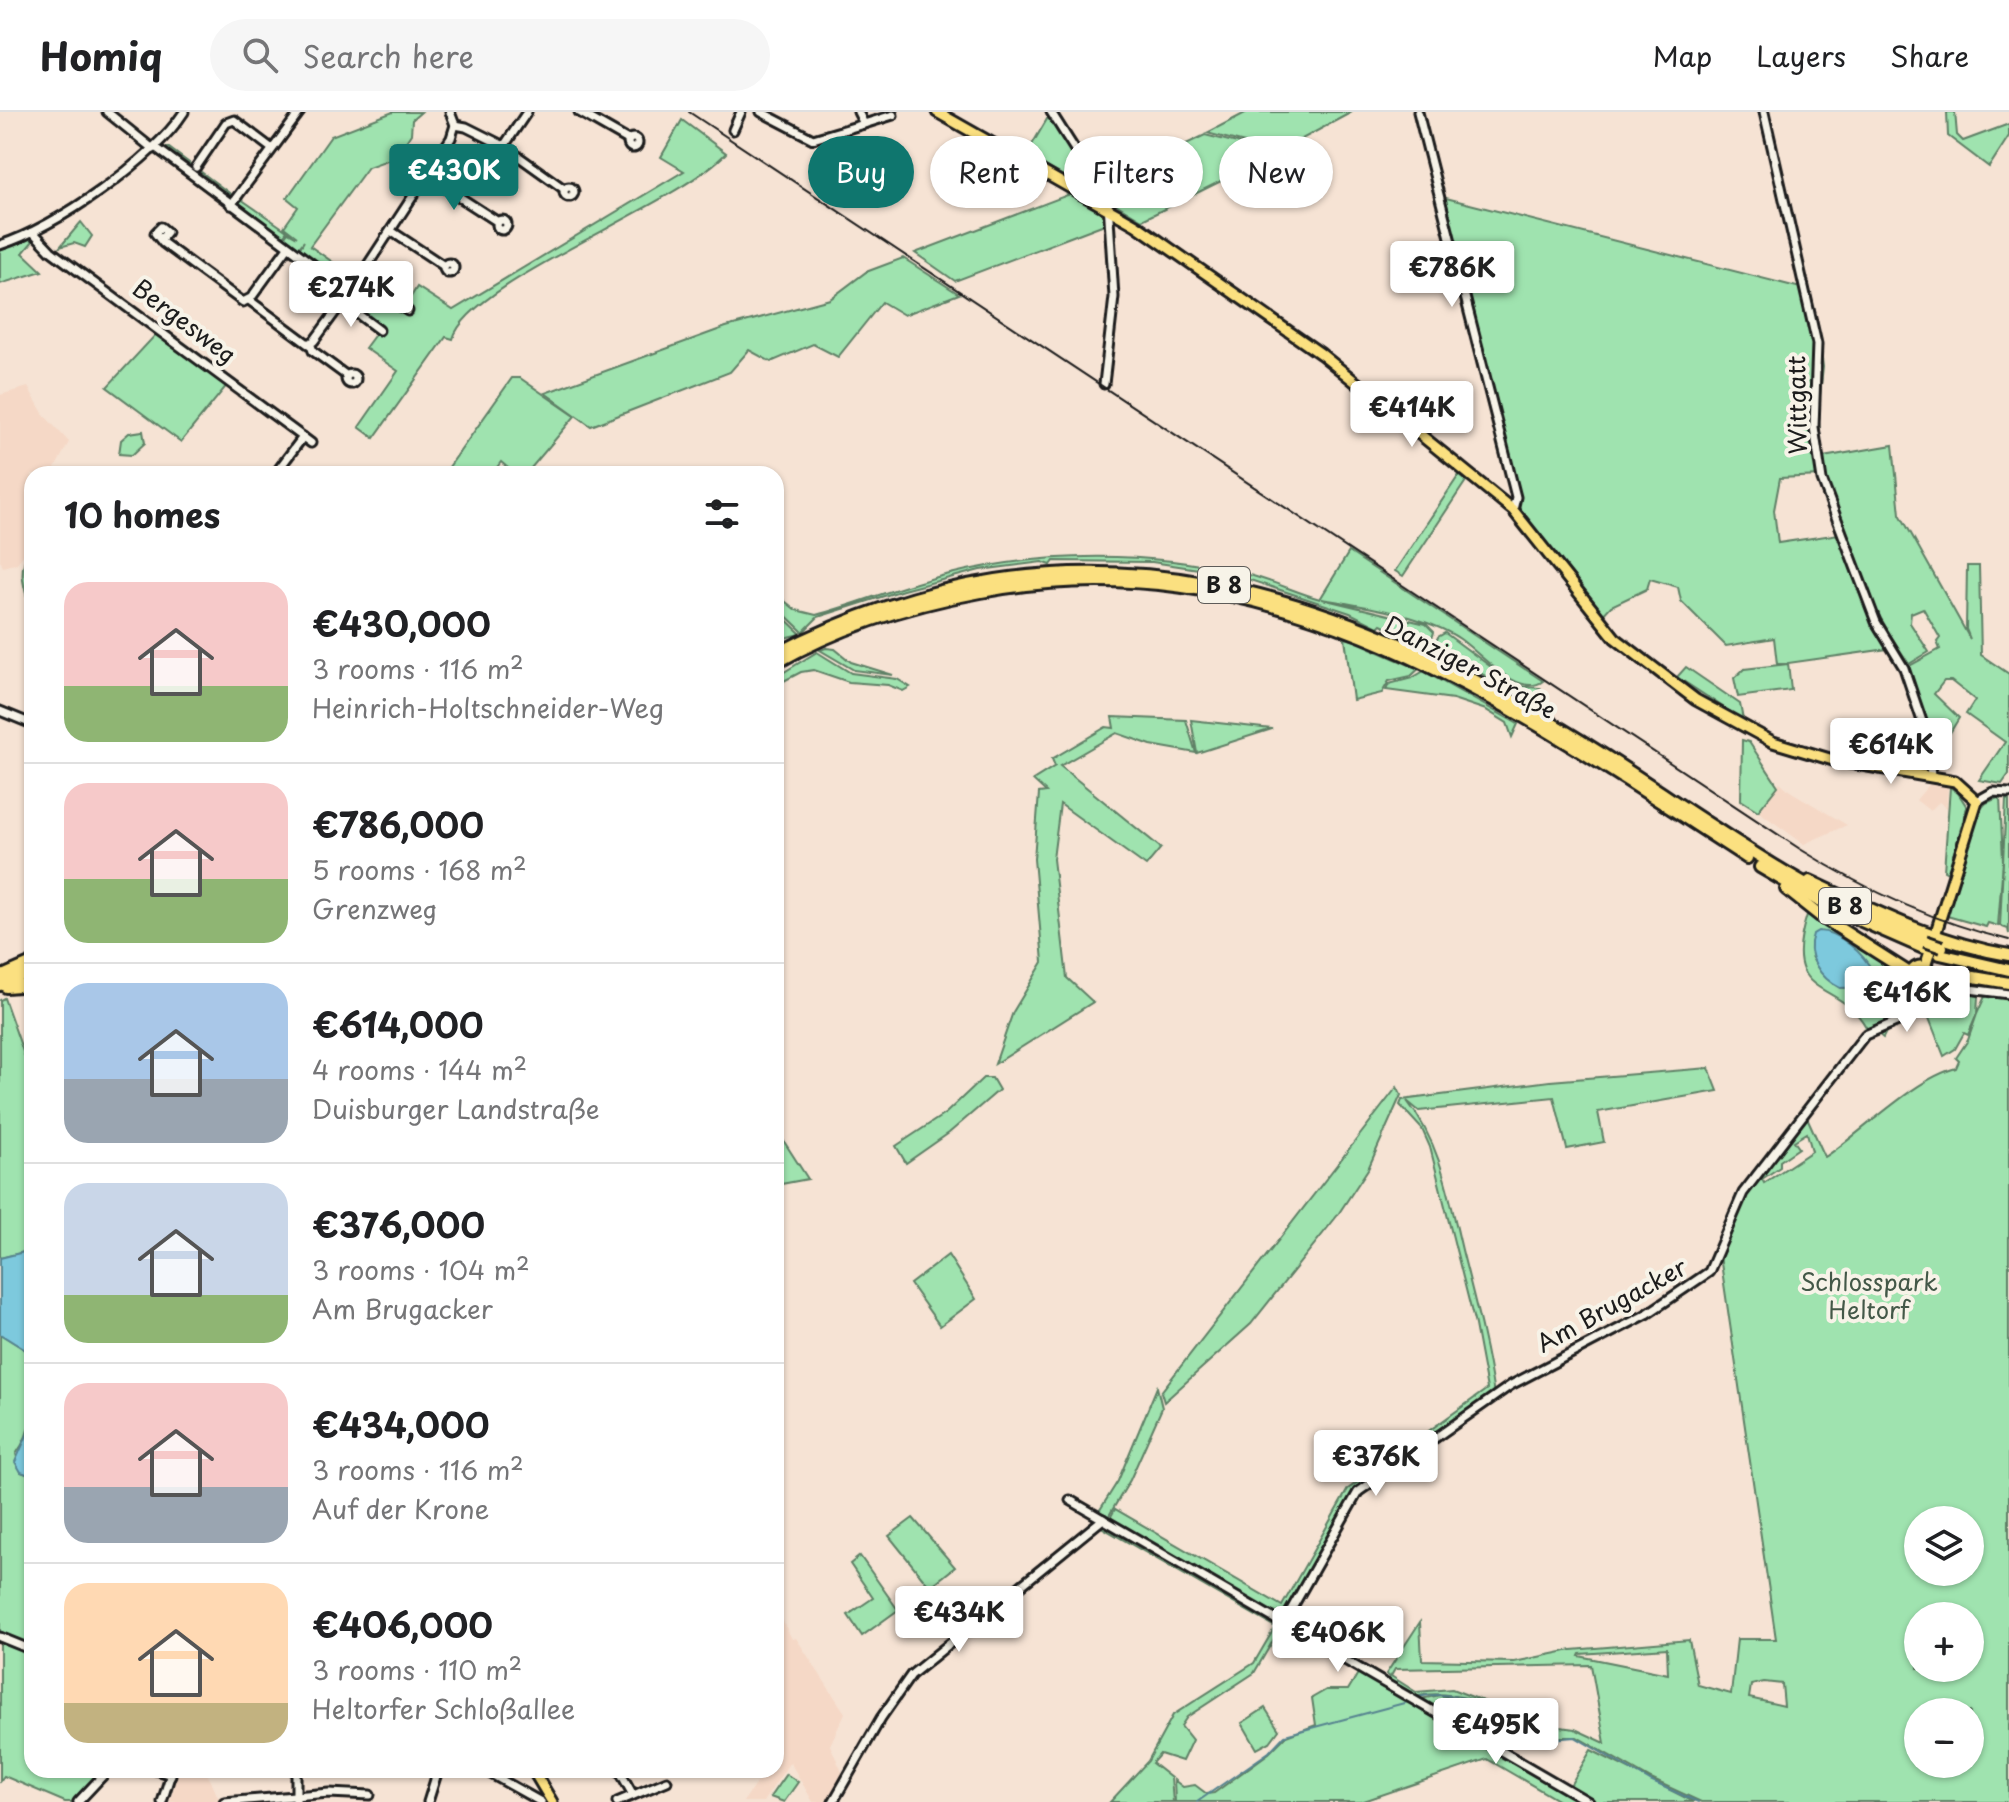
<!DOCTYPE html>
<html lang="en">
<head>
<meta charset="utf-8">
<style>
	:root { --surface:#fff; --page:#f6f6f6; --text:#202124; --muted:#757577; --line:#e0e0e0; --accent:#0f766e }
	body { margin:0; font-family:"Playpen Sans",sans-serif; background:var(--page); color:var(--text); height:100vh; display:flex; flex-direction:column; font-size:30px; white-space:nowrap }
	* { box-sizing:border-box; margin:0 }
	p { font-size:26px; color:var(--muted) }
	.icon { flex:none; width:44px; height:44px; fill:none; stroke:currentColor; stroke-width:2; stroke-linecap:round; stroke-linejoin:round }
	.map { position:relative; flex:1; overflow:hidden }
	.details { position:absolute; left:24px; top:354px; width:760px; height:1312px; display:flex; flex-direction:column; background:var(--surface); border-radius:24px; box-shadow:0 2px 6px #0004 }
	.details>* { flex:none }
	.guide { position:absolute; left:808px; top:24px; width:760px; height:72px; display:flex; gap:16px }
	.controls { position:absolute; left:1904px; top:1394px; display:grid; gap:16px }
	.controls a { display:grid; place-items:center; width:80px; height:80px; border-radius:50%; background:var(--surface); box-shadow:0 2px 6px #0004; font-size:40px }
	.price { position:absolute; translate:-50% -68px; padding:0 18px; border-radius:8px; background:#fff; color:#222; font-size:26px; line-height:52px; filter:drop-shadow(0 2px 4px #0008) }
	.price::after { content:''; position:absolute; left:50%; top:48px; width:24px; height:18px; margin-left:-12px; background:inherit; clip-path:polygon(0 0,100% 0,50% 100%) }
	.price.on { background:var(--accent); color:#fff }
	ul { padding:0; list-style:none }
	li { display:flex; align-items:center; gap:24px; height:200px; padding:0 40px }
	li+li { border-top:2px solid var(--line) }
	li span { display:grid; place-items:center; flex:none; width:224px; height:160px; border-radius:24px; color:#555 }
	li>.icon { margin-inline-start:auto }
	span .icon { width:96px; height:96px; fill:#fffc; stroke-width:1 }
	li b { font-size:34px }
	h2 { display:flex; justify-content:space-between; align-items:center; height:96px; padding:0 40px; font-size:34px }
	.pill { padding:0 28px; border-radius:36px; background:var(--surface); box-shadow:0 2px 6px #0004; font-size:28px; line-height:72px }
	.pill.on { background:var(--accent); color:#fff }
	header { display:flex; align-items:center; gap:48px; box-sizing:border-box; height:112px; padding:0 40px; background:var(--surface); border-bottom:2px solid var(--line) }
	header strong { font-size:38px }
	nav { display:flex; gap:44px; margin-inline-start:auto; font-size:28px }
	.search { width:560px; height:72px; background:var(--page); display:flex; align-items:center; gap:20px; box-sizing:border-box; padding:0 28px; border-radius:44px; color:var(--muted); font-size:30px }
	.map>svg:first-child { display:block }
	.built { fill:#f5d8c6 }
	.green { fill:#9fe3af; stroke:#5e8066; stroke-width:2; fill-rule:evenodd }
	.water { fill:#7dc9dd; stroke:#568490; stroke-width:2 }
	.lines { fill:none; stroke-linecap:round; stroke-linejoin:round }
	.stream { stroke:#568490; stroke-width:2 }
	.minor-casing { stroke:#1c1c1c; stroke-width:13 }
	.major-casing { stroke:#1c1c1c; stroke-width:15 }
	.highway-casing { stroke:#1c1c1c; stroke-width:16 }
	.minor { stroke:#f7f3e8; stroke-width:7 }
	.major { stroke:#fbe080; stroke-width:9 }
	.highway { stroke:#fbe080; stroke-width:10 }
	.tram { stroke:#1c1c1c; stroke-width:2 }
	.highway-bridge-casing { stroke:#1c1c1c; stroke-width:16; stroke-linecap:butt }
	.highway-bridge { stroke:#fbe080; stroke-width:10 }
	.labels { text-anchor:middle; stroke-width:8; stroke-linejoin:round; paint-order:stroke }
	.shield { fill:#f7f3e8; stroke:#5e5c59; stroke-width:2 }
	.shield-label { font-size:22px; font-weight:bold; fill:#1c1c1c }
	.street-label { font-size:24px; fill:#1c1c1c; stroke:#f7f3e8 }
	.park-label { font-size:24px; fill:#435848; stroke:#f7f3e8 }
</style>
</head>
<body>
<header>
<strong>Homiq</strong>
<div class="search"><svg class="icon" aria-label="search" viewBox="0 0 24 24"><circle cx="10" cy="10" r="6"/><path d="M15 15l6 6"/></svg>Search here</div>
<nav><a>Map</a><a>Layers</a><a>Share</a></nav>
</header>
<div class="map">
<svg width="2009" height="1690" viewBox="0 0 2009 1690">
	<rect width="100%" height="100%" fill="#f6e3d4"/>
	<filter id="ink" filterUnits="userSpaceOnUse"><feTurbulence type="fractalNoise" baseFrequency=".0125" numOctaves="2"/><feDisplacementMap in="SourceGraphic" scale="16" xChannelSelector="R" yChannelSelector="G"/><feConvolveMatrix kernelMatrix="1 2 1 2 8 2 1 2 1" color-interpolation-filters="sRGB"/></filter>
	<g filter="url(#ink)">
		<g class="built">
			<polygon points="28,275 44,303 69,330 52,362 32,362 32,432 17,451 3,455 0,448 0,283"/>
			<polygon points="1932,669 1948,671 1947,696 1939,690 1930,699 1916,688"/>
			<polygon points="1780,670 1790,679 1847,713 1804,732 1758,699"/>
			<polygon points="777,1498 792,1527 796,1526 845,1601 830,1633 846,1669 831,1690 813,1690 790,1650 763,1690 743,1690 759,1667 755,1658 776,1658"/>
			<polygon points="178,1658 208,1663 219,1687 217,1690 170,1690"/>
		</g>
		<g class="green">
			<polygon points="393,0 421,0 412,8 411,22 396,45 368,55 310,134 355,166 348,173 298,139 304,129 296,139 282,128 288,120 297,125 284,115 298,95 287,86 331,24"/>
			<polygon points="1054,0 1104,71 1205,23 1278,41 1142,108 1114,91"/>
			<polygon points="1247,0 1352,0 1278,40 1207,21"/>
			<polygon points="1947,0 1955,0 1957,23 1963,29 2009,12 2009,24 1989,55 1948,24"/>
			<polygon points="1050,2 1101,84 1100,85 1026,43"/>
			<path d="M682 8 726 41C678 94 468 170 453 227L446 225 374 326 359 315 398 259 365 236 379 217 353 198 356 194 350 189 362 173 404 196 417 175 453 198 684 59 661 45Z"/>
			<polygon points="162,35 169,36 232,83 223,84 212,76 214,72 198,60 195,62 197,59 177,44 174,48"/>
			<polygon points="1070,82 1106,102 1107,111 955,169 915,141"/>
			<polygon points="238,85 287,119 281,127 236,92"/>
			<polygon points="1442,85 1801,176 1815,232 1813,303 1820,364 1780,366 1774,398 1778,431 1839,422 1888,532 1887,537 1788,551 1791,578 1738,585 1734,566 1744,557 1788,552 1777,552 1774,526 1726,534 1681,489 1678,475 1650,467 1647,477 1611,494 1602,504 1518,396"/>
			<polygon points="81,110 92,124 85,135 74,131 60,135"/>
			<polygon points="30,126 33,129 23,141 42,159 0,172 0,136"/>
			<polygon points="903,146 959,182 904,203 882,190 838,245 813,232 771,250 749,238 730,260 591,314 545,281 726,215 830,187 866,160"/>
			<polygon points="159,219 228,272 181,330 107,275"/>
			<path d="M1820 231 1823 255 1818 302 1823 345 1893 333 1900 402 1970 527 1966 517 1967 454H1979L1981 543 2009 562V662L2002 672 1979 668 2005 630 1966 602 1975 588 1951 569H1944L1934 582 1959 606 1936 644 1906 556 1940 537 1937 530 1940 526 1923 496 1911 501 1910 511 1929 540 1909 552C1863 485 1825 399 1815 318 1812 290 1818 259 1820 231Z"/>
			<polygon points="512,266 520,266 575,304 526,362 515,362 501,350 492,362 444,362"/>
			<polygon points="143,319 145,331 132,343 119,342 121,328 129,321"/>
			<polygon points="1459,363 1466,369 1403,464 1395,459"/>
			<path d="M32 438V502C26 480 14 456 32 438Z"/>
			<path d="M1349 440 1543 569C1519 587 1480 541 1460 527 1425 503 1363 494 1322 487L1426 512 1434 520 1428 539 1423 532 1381 512 1378 515 1350 501 1232 462 1152 450 1054 449 1051 453 1042 450 980 458 903 478 818 505 803 520 776 494V482L796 498 816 503C861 491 904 472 950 462 1046 439 1149 439 1245 462 1271 468 1295 480 1320 487Z"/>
			<polygon points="776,498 801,522 776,528"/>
			<polygon points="1445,521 1517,574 1540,576 1530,589 1441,539 1431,541 1438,525"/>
			<polygon points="1345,526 1369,532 1370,536 1414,555 1418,551 1423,553 1411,564 1389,569 1382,581 1353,588"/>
			<polygon points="826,536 835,537 851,550 893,563 854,558 820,538"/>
			<polygon points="817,540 851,561 897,567 910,575 903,579 888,573 849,570 814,558 801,560 776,573 776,565"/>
			<polygon points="1686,555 1740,592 1743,608 1677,565"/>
			<polygon points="1429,556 1427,561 1518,612 1512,625 1507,611 1486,598 1453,587 1386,578 1389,572 1412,566"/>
			<polygon points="1112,605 1186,608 1196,641 1151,633 1117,621 1060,654 1161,736 1146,754 1060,692 1053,747 1067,866 1093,890 995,952 1013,900 1043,850 1034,747 1039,681 1046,680 1033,668 1055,654 1052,647 1106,615 1114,616"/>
			<polygon points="1191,608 1272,617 1197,641"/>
			<polygon points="1742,628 1749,630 1778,674 1758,699 1741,688"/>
			<polygon points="1950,675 1958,681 1967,695 1948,761 1944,759"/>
			<polygon points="2000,685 2003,749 1998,814 1988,811 1986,815 1947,804 1978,700 1986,691"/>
			<polygon points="2006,687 2009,688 2009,822 2008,817 2000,814"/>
			<path d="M1807 803 1908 861C1909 867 1912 873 1914 879 1918 906 1872 915 1855 930L1866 915C1839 866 1779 890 1807 803ZM1812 846 1870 868 1864 875C1840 882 1823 867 1812 846Z"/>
			<path d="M1958 878 1978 884 1977 902 1986 882H2009V1690H1701L1651 1667 1577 1625H1537C1533 1621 1529 1614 1525 1610 1502 1592 1440 1575 1413 1586L1386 1571 1390 1565 1386 1562 1420 1510 1422 1548 1514 1550 1572 1538 1689 1528 1698 1573 1731 1582 1737 1527H1776L1720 1144 1741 1087 1806 1003 1825 1045C1863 1020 1914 967 1956 956L1959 949 1956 946 1968 928 1977 902 1968 923 1964 921 1955 937 1944 944 1927 901C1911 902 1903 915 1887 918L1883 926 1877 921C1903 901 1930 893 1958 878ZM1807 1021 1812 1039 1764 1071 1762 1067 1780 1055V1049L1799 1036 1794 1029ZM1918 1408H1970V1460H1918ZM1918 1504H1970V1556H1918ZM1667 1536 1668 1562 1579 1544 1580 1542ZM1591 1553 1605 1631 1575 1617 1545 1613 1452 1577 1416 1580 1391 1564 1395 1557ZM1764 1570 1782 1572 1784 1594 1749 1586 1751 1573ZM1918 1600H1970V1652H1918Z"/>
			<polygon points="4,886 32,965 32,1138 0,1146 0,888"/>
			<path d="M1709 956 1718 979 1598 1000 1604 1030 1567 1037 1554 985 1419 999 1407 989C1441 1032 1449 1084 1462 1138 1474 1186 1487 1234 1494 1283L1364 1374 1285 1505 1280 1508 1109 1408 1115 1397 1282 1494 1348 1377 1487 1277 1475 1213 1430 1035 1422 1017 1400 993 1402 988 1550 969Z"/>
			<polygon points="983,966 992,966 999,978 949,1021 906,1051 896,1034 946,1001"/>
			<polygon points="1397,975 1401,983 1368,1057 1337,1104 1251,1212 1164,1290 1161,1280"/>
			<polygon points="776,1017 808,1067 776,1073"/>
			<polygon points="948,1143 976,1187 940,1214 910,1172"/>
			<path d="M0 1222 32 1242C32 1278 38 1313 16 1342L21 1360 32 1364V1536L0 1524Z"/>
			<polygon points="1157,1275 1162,1296 1130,1368 1107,1407 1098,1401 1118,1369"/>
			<polygon points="913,1406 955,1455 930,1475 889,1424"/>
			<polygon points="1106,1412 1281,1515 1254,1561 1187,1605 1181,1614 1192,1628 1182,1649 1160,1642 1152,1651 1171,1666 1173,1690 1110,1690 1148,1649 1173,1603 1254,1551 1275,1515 1098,1413"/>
			<polygon points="860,1444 898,1498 862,1524 848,1503 873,1486 850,1452"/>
			<polygon points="1290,1500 1327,1516 1319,1532 1287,1513"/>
			<polygon points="0,1526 32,1539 32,1658 106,1658 76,1690 65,1690 4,1664 0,1669"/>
			<polygon points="1360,1558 1587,1690 1561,1690 1487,1647 1361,1690 1175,1690 1174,1668 1183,1675 1195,1673 1207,1682 1214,1681 1269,1641 1286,1624 1316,1613 1312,1586 1326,1578 1348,1578"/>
			<polygon points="1440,1583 1493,1600 1480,1625 1416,1588"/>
			<polygon points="1265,1596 1279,1618 1270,1630 1257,1637 1242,1611"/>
			<polygon points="1591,1638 1694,1690 1590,1690 1568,1677"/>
			<polygon points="786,1662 798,1670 784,1690 770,1685"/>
		</g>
		<g class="water">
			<path d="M1818 819C1839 819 1865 843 1872 859L1864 875 1840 876C1820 866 1805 844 1813 822Z"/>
			<polygon points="32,1138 32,1242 0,1222 0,1146"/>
			<polygon points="32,1312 32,1364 21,1360 15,1350"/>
		</g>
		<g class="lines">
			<g class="stream">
				<path d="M1417 1585C1450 1578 1493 1591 1522 1610 1529 1615 1532 1623 1540 1628L1575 1625 1650 1669 1698 1690"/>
				<polyline points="1197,1690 1269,1640 1285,1623 1408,1590"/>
			</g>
			<g class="minor-casing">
				<g id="minor">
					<polyline points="107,0 153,37"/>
					<polyline points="579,0 628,28"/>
					<polyline points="761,0 813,27 864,12 858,0"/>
					<polyline points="1051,0 1108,90 1114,185 1104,272"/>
					<polyline points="1418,0 1516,385 1513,398"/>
					<polyline points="1764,0 1817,232 1814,315 1822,368 1876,510 1904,556 1928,627 1931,664"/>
					<polyline points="864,12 893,3"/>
					<polyline points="455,13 466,15 504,34 527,0"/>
					<polyline points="733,18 741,0"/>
					<circle cx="633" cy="31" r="5"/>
					<polyline points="504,34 564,77"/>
					<polyline points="155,35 350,180 314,229 308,232 249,188"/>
					<polyline points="196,55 226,11 234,8 271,36"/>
					<polyline points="427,64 498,110"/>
					<circle cx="569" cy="80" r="5"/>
					<polyline points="231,93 300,0"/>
					<circle cx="502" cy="113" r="5"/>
					<polyline points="391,119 444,154"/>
					<polyline points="34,121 51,139 311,331"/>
					<polyline points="162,126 167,120 161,115 155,121 163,131 243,190 251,186 288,135"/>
					<path d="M0 133C55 116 153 48 184 0"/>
					<circle cx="449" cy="156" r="5"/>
					<polyline points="360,168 408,199"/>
					<polyline points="350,180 451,26 455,13 450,0"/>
					<polyline points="343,191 379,218"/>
					<polyline points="310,231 313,239 347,264"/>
					<circle cx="351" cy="267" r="5"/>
					<polyline points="275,362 303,325"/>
					<polyline points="0,599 32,612"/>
					<polyline points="1977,689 1993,680 2009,681"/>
					<polyline points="1914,892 1930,892 1961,876 2009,882"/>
					<polyline points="1070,1388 1589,1690"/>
					<polyline points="1283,1512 1358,1380 1511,1273 1647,1202 1709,1160 1743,1081 1865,923 1903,907 1914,892 1918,875"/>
					<polyline points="0,1525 32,1538"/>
					<polyline points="156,1658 171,1663"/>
					<polyline points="484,1658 541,1690"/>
					<polyline points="619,1658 633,1683"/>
					<polyline points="78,1690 108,1658"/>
					<polyline points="162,1690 172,1658"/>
					<polyline points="224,1690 329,1681 370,1683"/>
					<polyline points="296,1690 296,1658"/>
					<polyline points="428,1690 438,1658"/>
					<polyline points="617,1690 667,1669"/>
					<polyline points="833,1690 881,1606 911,1563 1103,1407"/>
				</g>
			</g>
			<g class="major-casing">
				<g id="major">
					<polyline points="937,0 1136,113 1321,242 1513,398 1615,526 1696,588 1773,630 1833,648 1955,669 1977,689 1925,855"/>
					<circle cx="1921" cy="865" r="11"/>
					<polyline points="533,1658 552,1690"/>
				</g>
			</g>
			<g class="highway-casing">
				<g id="highway">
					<path d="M776 542C1079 385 1340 475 1610 647 1713 713 1809 785 1925 829"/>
					<path d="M776 551C839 515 910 493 981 480 1278 424 1512 594 1747 746"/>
					<polyline points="1760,755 1827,794 1923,836"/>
					<path d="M1810 769C1875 799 1937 831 2009 843"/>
					<polyline points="1786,777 1820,804 1911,862"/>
					<polyline points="1940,842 2009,858"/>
					<polyline points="0,865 32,851"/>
					<polyline points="1932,866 1962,863 2009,871"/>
					<polyline points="0,873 32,859"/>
					<polyline points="6,875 32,873"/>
				</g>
			</g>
			<use href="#minor" class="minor"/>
			<use href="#major" class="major"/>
			<use href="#highway" class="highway"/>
			<path class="tram" d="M689 0 1800 737C1866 778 1933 810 2009 828"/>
			<g class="highway-bridge-casing">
				<polyline id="highway-bridge" points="1925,829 1942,835"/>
			</g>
			<use href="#highway-bridge" class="highway-bridge"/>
		</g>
	</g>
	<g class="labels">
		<g class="shield">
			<rect x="1198" y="455" width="52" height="36" rx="6"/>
			<rect x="1819" y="776" width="52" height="36" rx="6"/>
		</g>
		<g class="shield-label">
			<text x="1224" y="481">B 8</text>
			<text x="1845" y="802">B 8</text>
		</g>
		<g class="street-label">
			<text transform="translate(184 210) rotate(37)" y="8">Bergesweg</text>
			<text transform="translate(1798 293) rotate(-91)" y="8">Wittgatt</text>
			<text transform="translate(1470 556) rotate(28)" y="8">Danziger Straße</text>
			<text transform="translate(1612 1194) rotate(-29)" y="8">Am Brugacker</text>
		</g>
		<g class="park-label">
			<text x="1869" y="1179">Schlosspark<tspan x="1869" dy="28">Heltorf</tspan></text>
		</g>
	</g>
</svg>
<div class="controls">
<a><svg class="icon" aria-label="layers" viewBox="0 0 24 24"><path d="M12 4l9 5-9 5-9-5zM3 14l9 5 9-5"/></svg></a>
<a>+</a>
<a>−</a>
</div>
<b class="price on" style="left:454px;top:100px">€430K</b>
<b class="price" style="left:1452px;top:197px">€786K</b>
<b class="price" style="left:351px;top:217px">€274K</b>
<b class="price" style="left:1412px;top:337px">€414K</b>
<b class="price" style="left:1891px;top:674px">€614K</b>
<b class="price" style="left:1907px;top:922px">€416K</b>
<b class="price" style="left:1376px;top:1386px">€376K</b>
<b class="price" style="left:959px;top:1542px">€434K</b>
<b class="price" style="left:1338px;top:1562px">€406K</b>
<b class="price" style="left:1496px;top:1654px">€495K</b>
<div class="guide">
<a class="pill on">Buy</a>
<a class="pill">Rent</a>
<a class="pill">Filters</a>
<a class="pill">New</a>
</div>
<section class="details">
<h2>10 homes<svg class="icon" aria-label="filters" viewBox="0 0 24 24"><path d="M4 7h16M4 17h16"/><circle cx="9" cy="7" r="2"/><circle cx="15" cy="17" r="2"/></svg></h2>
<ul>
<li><span style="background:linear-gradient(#f6c9c9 65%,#8fb573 0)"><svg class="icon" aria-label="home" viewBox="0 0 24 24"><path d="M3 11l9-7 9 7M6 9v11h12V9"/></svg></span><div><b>€430,000</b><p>3 rooms · 116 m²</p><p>Heinrich-Holtschneider-Weg</p></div></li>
<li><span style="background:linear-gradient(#f6c9c9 60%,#8fb573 0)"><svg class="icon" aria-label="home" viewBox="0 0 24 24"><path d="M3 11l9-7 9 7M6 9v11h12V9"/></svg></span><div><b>€786,000</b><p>5 rooms · 168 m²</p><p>Grenzweg</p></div></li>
<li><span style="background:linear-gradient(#a9c7e8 60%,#9aa5b1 0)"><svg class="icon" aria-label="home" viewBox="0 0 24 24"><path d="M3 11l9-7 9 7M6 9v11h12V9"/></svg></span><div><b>€614,000</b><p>4 rooms · 144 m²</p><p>Duisburger Landstraße</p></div></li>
<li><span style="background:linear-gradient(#c9d6e8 70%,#8fb573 0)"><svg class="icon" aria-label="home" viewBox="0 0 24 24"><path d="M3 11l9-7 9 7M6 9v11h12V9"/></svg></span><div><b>€376,000</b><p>3 rooms · 104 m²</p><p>Am Brugacker</p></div></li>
<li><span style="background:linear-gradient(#f6c9c9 65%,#9aa5b1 0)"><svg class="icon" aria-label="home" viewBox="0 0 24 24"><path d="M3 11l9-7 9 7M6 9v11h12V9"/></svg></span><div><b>€434,000</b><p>3 rooms · 116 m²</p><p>Auf der Krone</p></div></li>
<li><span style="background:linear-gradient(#ffd9b3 75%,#c2b280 0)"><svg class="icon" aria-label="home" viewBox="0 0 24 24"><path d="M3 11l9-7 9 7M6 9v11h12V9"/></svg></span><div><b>€406,000</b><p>3 rooms · 110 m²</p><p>Heltorfer Schloßallee</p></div></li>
</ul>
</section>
</div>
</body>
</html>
